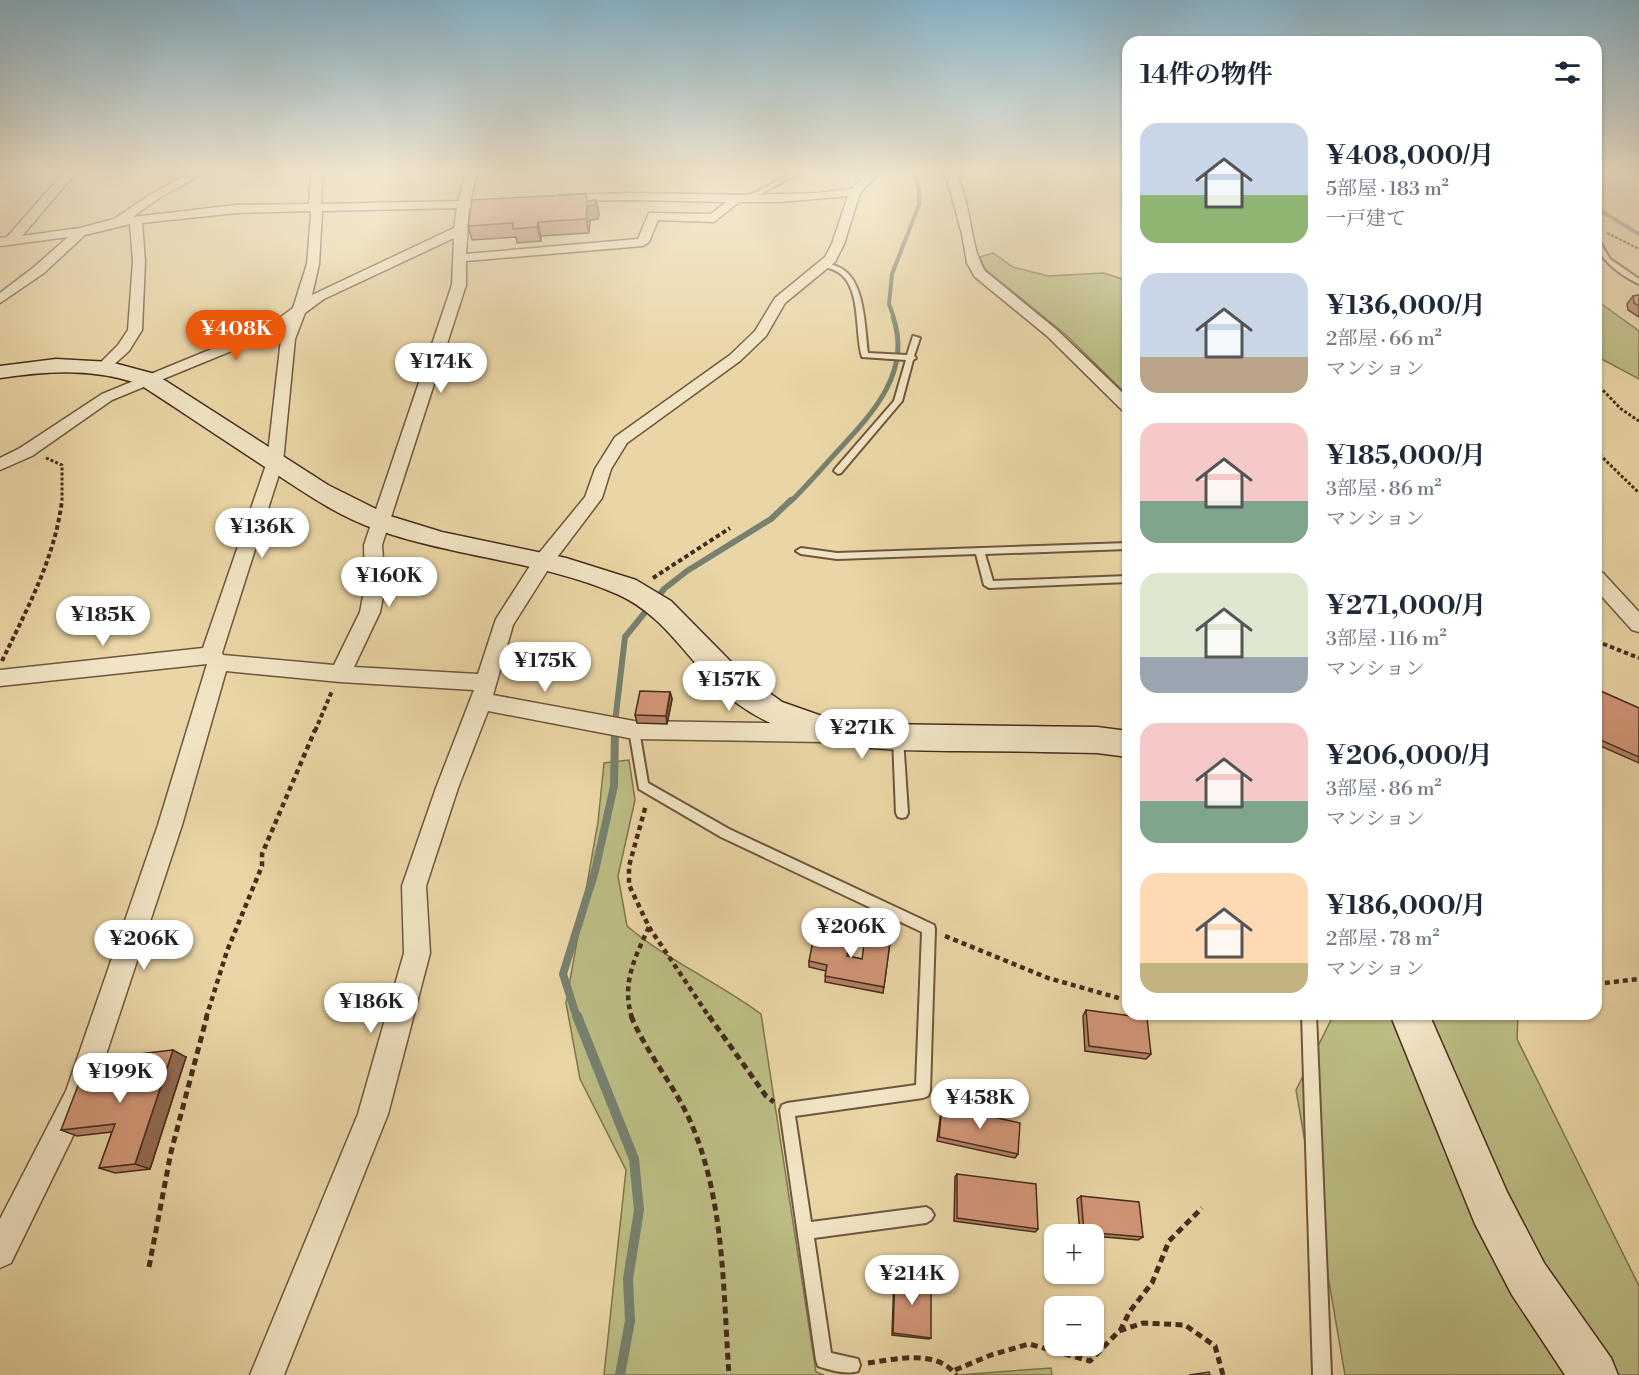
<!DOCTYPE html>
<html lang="ja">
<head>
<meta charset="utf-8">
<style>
	:root { --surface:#fff; --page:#f6f6f7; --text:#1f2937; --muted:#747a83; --accent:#ea580c }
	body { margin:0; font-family:"Libre Bodoni","Noto Serif JP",serif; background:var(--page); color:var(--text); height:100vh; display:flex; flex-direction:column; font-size:22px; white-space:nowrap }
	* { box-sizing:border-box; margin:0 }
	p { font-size:20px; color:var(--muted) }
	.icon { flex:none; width:33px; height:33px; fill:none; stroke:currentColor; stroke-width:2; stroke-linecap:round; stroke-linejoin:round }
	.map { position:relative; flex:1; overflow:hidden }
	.drawer { position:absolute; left:1122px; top:36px; width:480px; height:984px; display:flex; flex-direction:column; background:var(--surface); border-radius:18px; box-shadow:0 2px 4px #0004 }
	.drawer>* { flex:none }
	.fabs { position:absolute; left:1044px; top:1224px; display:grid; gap:12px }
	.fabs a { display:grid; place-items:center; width:60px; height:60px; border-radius:12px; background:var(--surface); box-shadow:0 2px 4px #0004; font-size:30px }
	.price { position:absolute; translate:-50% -51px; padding:0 14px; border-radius:21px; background:#fff; color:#222; font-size:20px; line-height:39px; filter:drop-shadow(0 2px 3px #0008) }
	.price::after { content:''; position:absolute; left:50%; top:36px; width:18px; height:14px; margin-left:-9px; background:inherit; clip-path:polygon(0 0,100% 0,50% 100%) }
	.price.selected { background:var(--accent); color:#fff }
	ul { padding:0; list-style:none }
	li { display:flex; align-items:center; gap:18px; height:150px; padding:0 18px }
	li span { display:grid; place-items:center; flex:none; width:168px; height:120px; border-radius:18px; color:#555 }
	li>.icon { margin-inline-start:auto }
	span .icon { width:72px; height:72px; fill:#fffc; stroke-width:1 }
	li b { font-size:26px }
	h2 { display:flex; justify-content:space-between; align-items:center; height:72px; padding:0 18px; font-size:26px }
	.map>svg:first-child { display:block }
	.green { fill:#bbbc83; stroke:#80744f; stroke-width:1.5 }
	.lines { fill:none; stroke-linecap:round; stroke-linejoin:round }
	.stream-far4 { stroke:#77816f; stroke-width:4 }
	.stream-far3 { stroke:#77816f; stroke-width:5 }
	.stream-far2 { stroke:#77816f; stroke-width:6 }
	.stream-far1 { stroke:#77816f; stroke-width:8 }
	.stream { stroke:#77816f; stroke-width:10 }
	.lane-casing { stroke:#6f563e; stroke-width:4 }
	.street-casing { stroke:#6f563e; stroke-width:3 }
	.secondary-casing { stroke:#462c1b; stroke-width:3 }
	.path-far4 { stroke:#462c1b; stroke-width:2; stroke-dasharray:3 1.5; stroke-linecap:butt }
	.path-far3 { stroke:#462c1b; stroke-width:3; stroke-dasharray:3 2; stroke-linecap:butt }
	.path-far2 { stroke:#462c1b; stroke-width:4; stroke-dasharray:4.5 3; stroke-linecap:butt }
	.path-far1 { stroke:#462c1b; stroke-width:4.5; stroke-dasharray:5 4; stroke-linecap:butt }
	.path { stroke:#462c1b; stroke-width:5; stroke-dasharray:7 4.5; stroke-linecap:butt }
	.lane { fill:#f1e4c4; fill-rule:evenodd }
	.street { fill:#f1e4c4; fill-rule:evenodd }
	.secondary { fill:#f1e4c4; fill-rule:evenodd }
	.wall { fill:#b58166; stroke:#462c1b; stroke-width:1.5 }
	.shaded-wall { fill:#936953; stroke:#462c1b; stroke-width:1.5 }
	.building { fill:#d29677; stroke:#462c1b; stroke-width:1.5 }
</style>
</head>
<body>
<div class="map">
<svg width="1639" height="1375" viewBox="0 0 1639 1375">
	<rect width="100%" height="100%" fill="#e9d5a5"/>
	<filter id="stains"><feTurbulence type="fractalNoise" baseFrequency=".00333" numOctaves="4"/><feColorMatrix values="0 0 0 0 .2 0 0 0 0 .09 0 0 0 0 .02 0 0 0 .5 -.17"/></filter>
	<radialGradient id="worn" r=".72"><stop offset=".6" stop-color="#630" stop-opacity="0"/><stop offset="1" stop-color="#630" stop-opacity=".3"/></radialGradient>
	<g class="green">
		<polygon points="993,253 1013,267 1048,276 1104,273 1128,281 1128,396 1066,335 985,269 980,257"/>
		<polygon points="1596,300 1639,331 1639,379 1596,356"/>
		<path d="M629 760 635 800 618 876 627 926C668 961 718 982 761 1014L816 1372 824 1375H604L626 1170 580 1079 566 1003 598 822 604 763Z"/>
		<polygon points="1334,1014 1518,1014 1517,1039 1639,1286 1639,1375 1345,1375 1296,1090"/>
		<polygon points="1051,1368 1052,1375 957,1375"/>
	</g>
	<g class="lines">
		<g class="stream-far4">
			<polyline points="0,178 5,170"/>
			<polyline points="1596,208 1639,234"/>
			<polyline points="894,318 889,304 892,274 919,205 919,189 913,170"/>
		</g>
		<path class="stream-far3" d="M790 502C806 487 820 470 835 454 870 416 913 373 893 317"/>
		<polyline class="stream-far2" points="614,731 625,637 664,589 687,571 771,519 791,500"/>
		<polyline class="stream-far1" points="577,1018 563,974 595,871 614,786 615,730"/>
		<polyline class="stream" points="577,1016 634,1159 639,1210 628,1279 630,1321 620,1375"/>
		<g class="lane-casing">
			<g id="lane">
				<polygon points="797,170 804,170 761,194 741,200 738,198 757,192"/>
				<path d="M1596 238 1598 239 1610 259 1639 279V284C1622 276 1596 259 1596 238Z"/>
				<path d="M823 262C830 264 839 266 845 271 865 286 865 331 868 353L907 355 913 336 920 338 914 356 916 358 913 360 902 401 841 473 838 474 834 471 835 469 894 401 906 360 862 357C855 334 861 292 842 275 837 270 828 268 821 265L820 264Z"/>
				<polygon points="1128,543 1128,549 985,554 993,581 1128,576 1128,582 989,588 984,585 976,554 837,559 801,554 796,551 801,548 837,553"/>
				<path d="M634 726 638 727 639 730 648 783 729 829 934 925 935 929 930 1091 928 1096 923 1098 795 1116 811 1222 926 1207 931 1210 934 1215 931 1220 926 1223 814 1238 831 1353 858 1359 860 1365 858 1371C847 1375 829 1370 818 1366L816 1360 780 1110 782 1105 787 1103 916 1085 922 932 721 837 639 789 629 730 630 727Z"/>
				<polygon points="898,734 902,735 903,738 908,813 906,817 902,818 898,817 896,813 893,738 894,735"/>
				<polygon points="1302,1014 1316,1014 1331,1375 1313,1375"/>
			</g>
		</g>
		<g class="street-casing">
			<g id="street">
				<path d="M66 170H78L22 236 80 228 114 219 151 194 195 170H210L159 198 133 217 236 205 309 204 311 170H323L321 204 458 201 467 170H478L470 201 499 200 505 204 499 208H469L466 254 638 239 649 213 711 214 726 202 634 200 556 201 554 199 560 195 634 193 744 195 818 193 851 189 870 170H882L860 193 844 244 835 262 785 303 766 336 740 361 627 443 611 469 602 498 549 568 513 625 493 695 634 721 822 724 830 727 833 733 830 739 822 742 634 739 488 711 458 788 426 886 430 953 388 1114 284 1375H250L358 1114 404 953 402 886 436 788 474 690 340 682 226 671 182 825 92 1097 11 1263 0 1268V1219L66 1091 158 825 207 664 0 686V670L203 648 267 462 281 339 286 325 246 345 112 400 32 456 0 470V458L20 448 102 394 236 339 281 317 293 308 307 264 311 215 310 211 236 213 142 223 145 261 142 330 129 351 109 369 104 370 97 366 118 345 128 330 133 261 130 224 85 235 44 273 0 303V293L34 267 68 237 0 246V238L7 237ZM848 196 832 244 825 257 775 298 755 331 730 355 615 437 595 469 585 497 535 558 496 619 478 674 354 667 380 612 385 586 382 545 466 285V261L643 246 649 242 658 220 714 222 739 202H781ZM457 208 454 228 312 295 319 264 322 211ZM454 238 452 285 364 545 365 586 360 612 334 665 223 655 222 653 283 462 295 339 305 313 324 299Z"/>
				<path d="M941 170H952C973 197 968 245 985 271L1057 330 1128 398V412L1122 410 1047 336 975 277 967 263 962 234 947 179Z"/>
				<polygon points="1596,571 1603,573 1639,612 1639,632 1632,630 1596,590"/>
			</g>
		</g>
		<g class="secondary-casing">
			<g id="secondary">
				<path d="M56 359 110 362 155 374 328 485 390 516 442 532 566 558 636 580 671 601 742 673 782 702 822 716 876 724 1097 727 1128 731V757L1097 753C1051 752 1005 751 958 751 882 750 803 751 738 704 693 672 670 617 617 594 541 561 453 557 375 529 338 516 305 493 273 472 228 443 184 413 139 384 93 368 48 371 0 378V366Z"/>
				<polygon points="1390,1014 1429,1014 1507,1192 1544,1263 1611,1358 1618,1375 1565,1375 1512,1295 1475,1224"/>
			</g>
		</g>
		<polyline class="path-far4" points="1607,233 1639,249"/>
		<g class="path-far3">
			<polyline points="1596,383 1621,409 1639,421"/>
			<polyline points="1596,451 1639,493"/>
			<polyline points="46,458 62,465 62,502"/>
		</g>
		<g class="path-far2">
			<polyline points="653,578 730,528"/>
			<polyline points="1596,641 1639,658"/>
			<path d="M2 661C27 609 55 558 62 500"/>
			<polyline points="315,731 332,691"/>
		</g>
		<g class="path-far1">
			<polyline points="649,927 710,1018"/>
			<polyline points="945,936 1048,978 1122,999"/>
			<polyline points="1596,984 1639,979"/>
			<polyline points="206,1018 227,951 262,866 262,854 315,730"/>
			<path d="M632 1018C621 984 635 957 649 927L629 885V866L646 805"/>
		</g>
		<g class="path">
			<path d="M631 1016C647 1054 675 1086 691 1123 725 1201 723 1292 729 1375"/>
			<polyline points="709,1016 766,1096 774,1102"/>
			<polyline points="149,1267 171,1152 207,1016"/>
			<polyline points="1120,1331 1130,1311 1152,1283 1169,1241 1202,1208"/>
			<path d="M868 1363C896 1359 937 1349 956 1375"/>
			<polyline points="955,1370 991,1355 1029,1344 1090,1361 1119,1331 1143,1323 1185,1325 1215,1346 1223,1375"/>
		</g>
		<use href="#lane" class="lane"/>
		<use href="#street" class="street"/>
		<use href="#secondary" class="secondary"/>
	</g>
	<g class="wall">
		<polygon points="596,200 599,214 598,219 590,220 589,233 541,236 541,241 517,243 516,237 472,240 468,226 587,201"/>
		<polygon points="1639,295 1639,317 1628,310 1627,304 1633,296"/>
		<polygon points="1596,689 1639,708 1639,763 1596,744"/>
		<polygon points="670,692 672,699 667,724 637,723 635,715"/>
		<polygon points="851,938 848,956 862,959 890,942 883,993 825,982 826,971 809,967 809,961"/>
		<polygon points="1086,1010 1151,1054 1146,1059 1085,1051 1083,1016"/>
		<polygon points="186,1057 150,1169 115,1173 99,1168 112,1132 77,1136 61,1130 134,1065"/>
		<polygon points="942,1106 1018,1154 1015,1158 937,1141 941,1111"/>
		<polygon points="957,1174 1038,1229 1035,1232 954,1221 955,1177"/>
		<polygon points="1081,1196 1143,1237 1138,1240 1094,1236 1094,1234 1080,1234 1077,1199"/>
		<polygon points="895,1273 931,1338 929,1339 892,1335 894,1276"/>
	</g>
	<g class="shaded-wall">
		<polygon points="596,200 599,214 598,219 590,220 589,233 586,219 587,206"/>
		<polygon points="538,222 541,236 541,241 537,227"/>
		<polygon points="670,692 672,699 667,724 666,716"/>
		<polygon points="173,1050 186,1057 150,1169 135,1164"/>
	</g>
	<g class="building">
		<polygon points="586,194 587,201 596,200 595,205 587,206 586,219 538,222 537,227 513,229 513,223 468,226 472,200"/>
		<polygon points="1639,295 1639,306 1634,303 1633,296"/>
		<polygon points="1596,689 1639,708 1639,757 1596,738"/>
		<polygon points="640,691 670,692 666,716 635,715"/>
		<polygon points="815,931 851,938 847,956 862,959 865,937 890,942 884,987 825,976 827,965 809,961"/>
		<polygon points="1086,1010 1147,1018 1151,1054 1089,1046"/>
		<polygon points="173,1050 135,1164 99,1168 115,1124 61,1130 84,1070 134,1065 139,1054"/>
		<polygon points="942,1106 1020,1123 1018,1154 939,1137"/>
		<polygon points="957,1174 1036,1184 1038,1229 957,1218"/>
		<polygon points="1081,1196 1139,1202 1143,1237 1084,1232"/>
		<polygon points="895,1273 931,1278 931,1338 893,1333"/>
		<polygon points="1209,1372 1210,1375 1189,1375"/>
	</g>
	<linearGradient id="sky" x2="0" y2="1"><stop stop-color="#87b6ce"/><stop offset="0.47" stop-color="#f5ecd6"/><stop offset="1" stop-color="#f5ecd6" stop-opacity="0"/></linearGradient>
	<rect width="1639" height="363" fill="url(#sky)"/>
	<rect width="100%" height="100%" filter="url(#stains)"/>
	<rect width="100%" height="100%" fill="url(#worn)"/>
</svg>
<div class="fabs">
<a>+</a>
<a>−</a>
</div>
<b class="price selected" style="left:236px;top:361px">¥408K</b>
<b class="price" style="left:441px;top:394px">¥174K</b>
<b class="price" style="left:262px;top:559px">¥136K</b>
<b class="price" style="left:389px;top:608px">¥160K</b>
<b class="price" style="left:103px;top:647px">¥185K</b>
<b class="price" style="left:545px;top:693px">¥175K</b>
<b class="price" style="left:729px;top:712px">¥157K</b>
<b class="price" style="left:862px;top:760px">¥271K</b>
<b class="price" style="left:851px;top:959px">¥206K</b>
<b class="price" style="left:144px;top:971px">¥206K</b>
<b class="price" style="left:371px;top:1034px">¥186K</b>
<b class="price" style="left:120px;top:1104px">¥199K</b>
<b class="price" style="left:980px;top:1130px">¥458K</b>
<b class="price" style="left:912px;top:1306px">¥214K</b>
<section class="drawer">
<h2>14件の物件<svg class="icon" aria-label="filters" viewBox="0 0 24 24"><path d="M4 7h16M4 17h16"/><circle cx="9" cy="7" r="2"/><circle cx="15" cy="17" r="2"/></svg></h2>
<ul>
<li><span style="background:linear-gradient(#c9d6e8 60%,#8fb573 0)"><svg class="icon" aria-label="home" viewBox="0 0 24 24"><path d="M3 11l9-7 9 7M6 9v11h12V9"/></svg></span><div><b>¥408,000/月</b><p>5部屋 · 183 m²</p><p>一戸建て</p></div></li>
<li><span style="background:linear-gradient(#c9d6e8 70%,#b9a48a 0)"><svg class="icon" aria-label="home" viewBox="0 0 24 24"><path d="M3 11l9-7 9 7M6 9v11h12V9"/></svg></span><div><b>¥136,000/月</b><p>2部屋 · 66 m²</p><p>マンション</p></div></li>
<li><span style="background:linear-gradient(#f6c9c9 65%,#7fa58c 0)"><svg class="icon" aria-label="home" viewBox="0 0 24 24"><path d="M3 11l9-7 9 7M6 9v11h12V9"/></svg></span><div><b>¥185,000/月</b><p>3部屋 · 86 m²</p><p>マンション</p></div></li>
<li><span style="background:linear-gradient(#dfe7d0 70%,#9aa5b1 0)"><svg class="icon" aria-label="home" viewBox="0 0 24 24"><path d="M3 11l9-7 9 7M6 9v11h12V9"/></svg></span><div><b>¥271,000/月</b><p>3部屋 · 116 m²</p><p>マンション</p></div></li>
<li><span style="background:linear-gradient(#f6c9c9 65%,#7fa58c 0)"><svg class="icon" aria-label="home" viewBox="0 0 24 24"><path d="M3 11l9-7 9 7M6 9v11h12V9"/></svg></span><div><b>¥206,000/月</b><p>3部屋 · 86 m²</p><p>マンション</p></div></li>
<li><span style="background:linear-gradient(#ffd9b3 75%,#c2b280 0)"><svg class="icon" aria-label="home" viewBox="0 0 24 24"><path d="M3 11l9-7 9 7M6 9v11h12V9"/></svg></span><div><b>¥186,000/月</b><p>2部屋 · 78 m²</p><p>マンション</p></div></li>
</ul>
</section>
</div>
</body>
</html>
